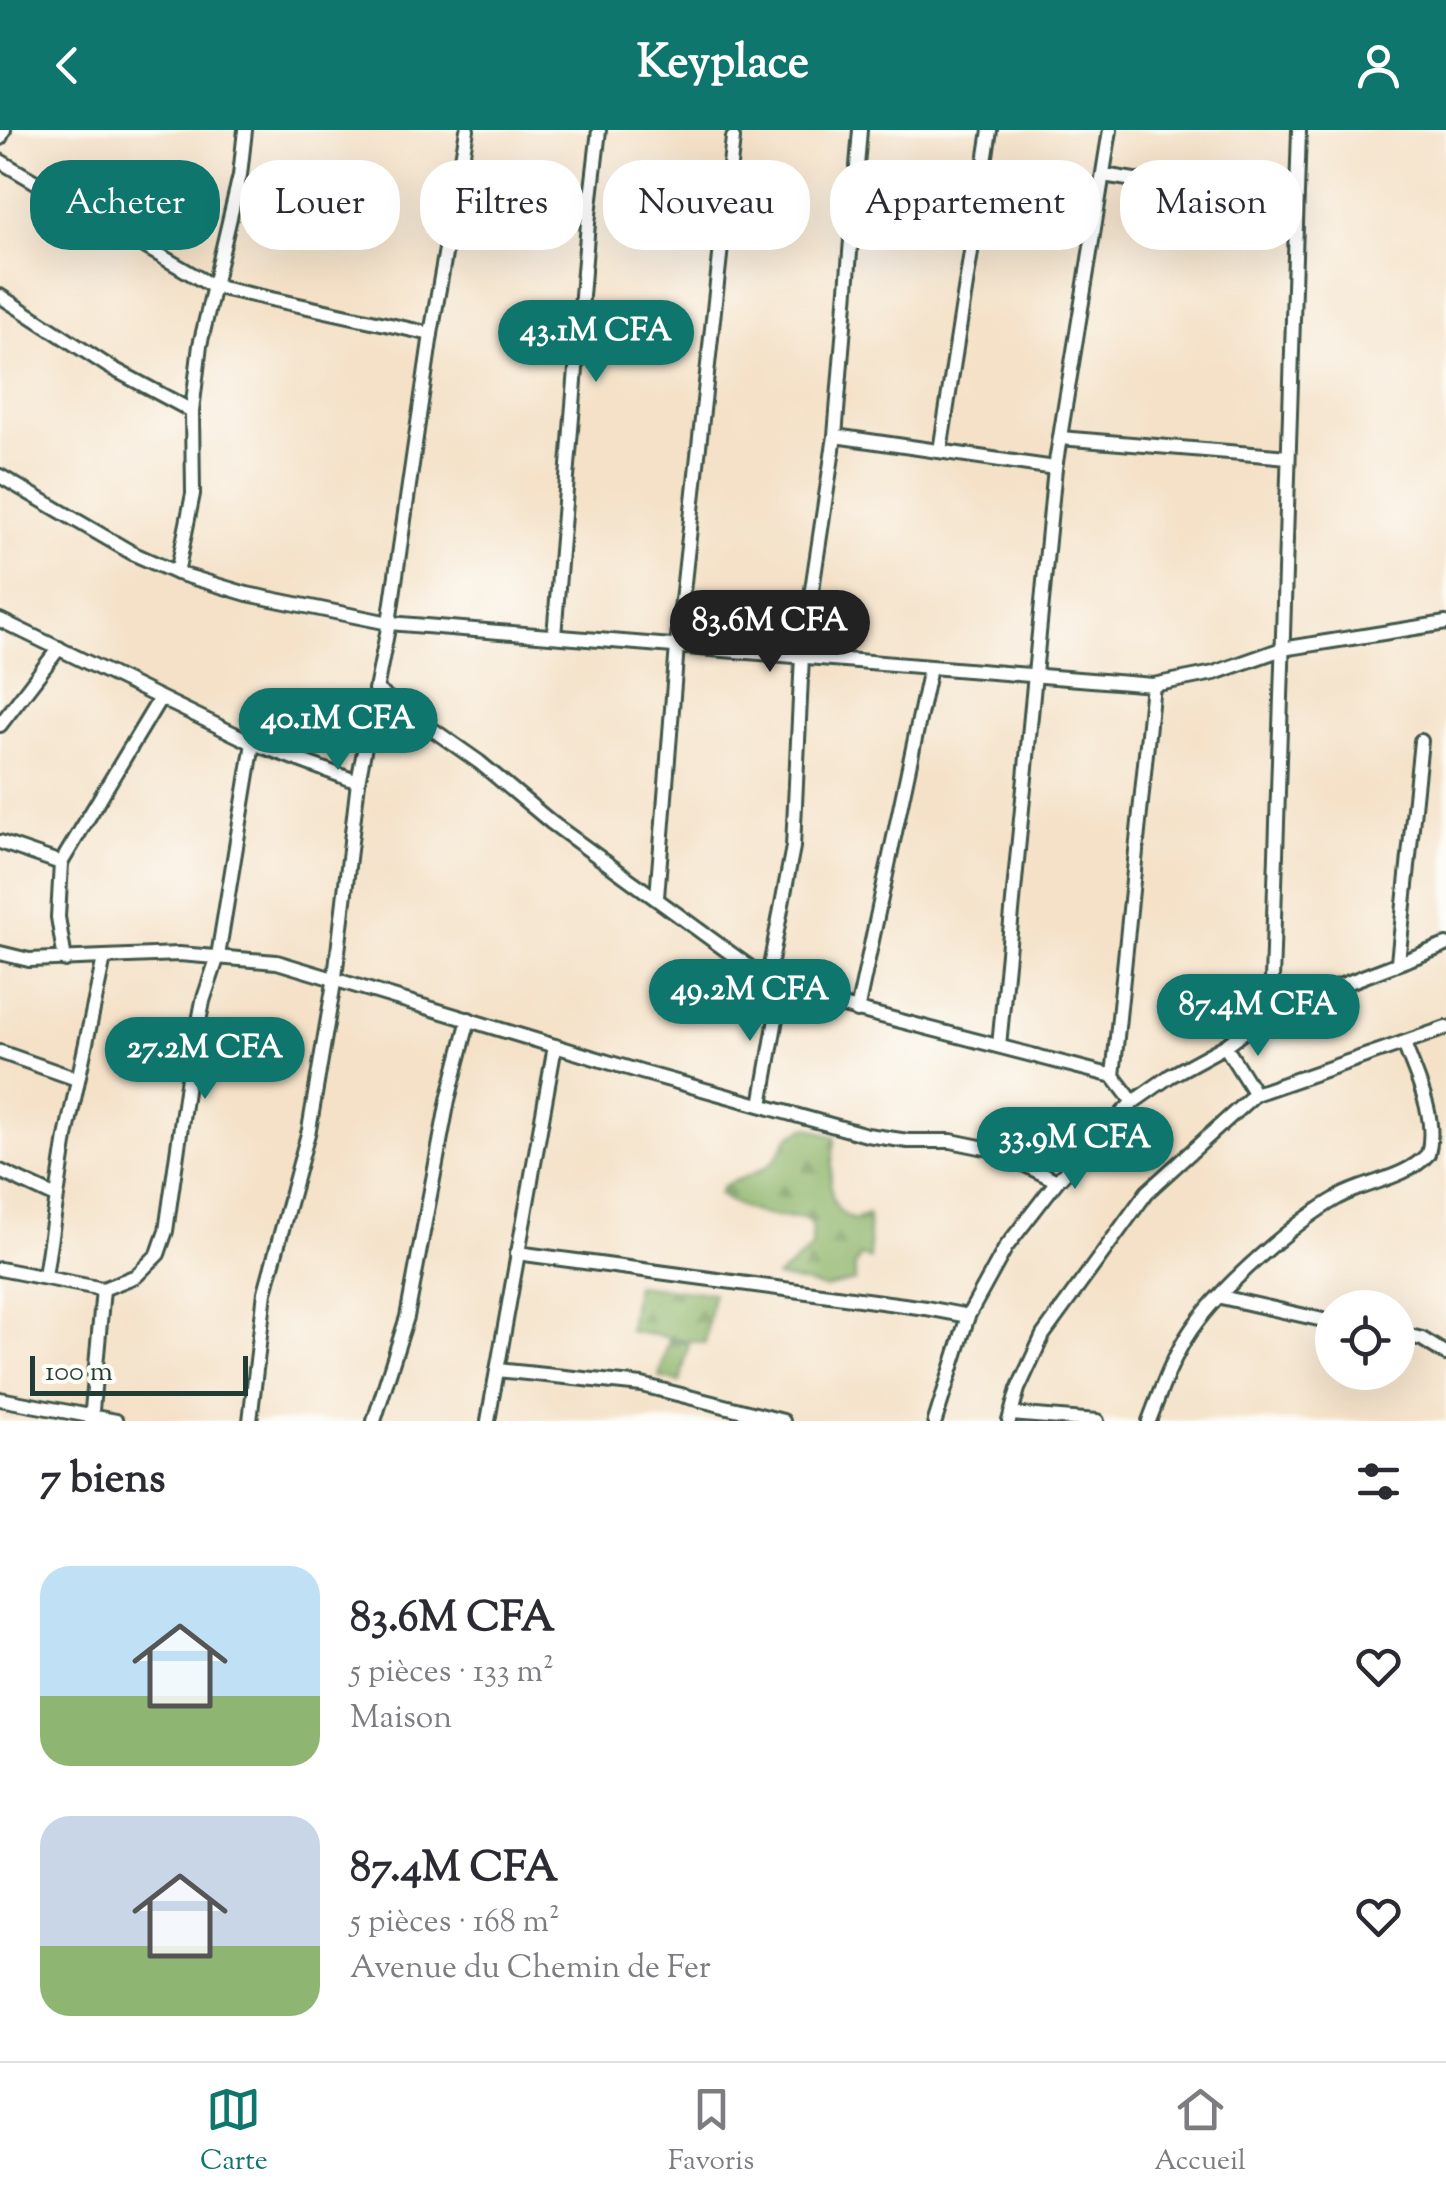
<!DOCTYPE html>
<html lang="fr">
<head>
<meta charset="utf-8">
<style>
	:root { --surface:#fff; --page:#f2f2f3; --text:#2b2b33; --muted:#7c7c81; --line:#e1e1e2; --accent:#0f766e }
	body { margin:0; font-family:"Sorts Mill Goudy",serif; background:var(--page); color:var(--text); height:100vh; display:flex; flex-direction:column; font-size:38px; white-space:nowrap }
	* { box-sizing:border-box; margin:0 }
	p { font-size:32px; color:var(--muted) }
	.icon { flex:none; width:55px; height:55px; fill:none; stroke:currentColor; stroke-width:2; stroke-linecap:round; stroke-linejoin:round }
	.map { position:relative; height:1291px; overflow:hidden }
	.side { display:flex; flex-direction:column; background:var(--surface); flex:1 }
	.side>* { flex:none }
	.guide { position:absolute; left:30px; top:30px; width:1388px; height:90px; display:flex; gap:20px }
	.tools { position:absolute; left:1315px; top:1160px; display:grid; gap:20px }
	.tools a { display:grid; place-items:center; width:100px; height:100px; border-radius:50%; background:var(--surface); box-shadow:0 10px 40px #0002; font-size:50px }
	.scale { position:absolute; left:30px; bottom:25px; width:218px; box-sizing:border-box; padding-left:10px; border:5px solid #1f3d34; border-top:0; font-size:28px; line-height:35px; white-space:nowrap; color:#1f3d34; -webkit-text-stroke:8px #fdfcf7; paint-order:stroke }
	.price { position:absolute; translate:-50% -85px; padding:0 22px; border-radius:35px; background:var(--accent); color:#fff; font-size:32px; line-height:65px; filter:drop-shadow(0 2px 5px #0008) }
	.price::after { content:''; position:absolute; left:50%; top:60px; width:30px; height:22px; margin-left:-15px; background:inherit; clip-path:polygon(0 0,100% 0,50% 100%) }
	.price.active { background:#222; color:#fff }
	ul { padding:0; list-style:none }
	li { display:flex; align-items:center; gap:30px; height:250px; padding:0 40px }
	li span { display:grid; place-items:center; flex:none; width:280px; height:200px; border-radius:30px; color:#555 }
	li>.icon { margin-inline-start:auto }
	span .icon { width:120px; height:120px; fill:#fffc; stroke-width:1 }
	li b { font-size:42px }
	h2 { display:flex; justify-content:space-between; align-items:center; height:120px; padding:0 40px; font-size:42px }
	.tag { padding:0 35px; border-radius:40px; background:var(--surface); box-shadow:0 10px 40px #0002; font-size:35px; line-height:90px }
	.tag.active { background:var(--accent); color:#fff }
	header { display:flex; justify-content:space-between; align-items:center; height:130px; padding:0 40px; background:var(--accent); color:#fff; font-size:45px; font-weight:800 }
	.dock { display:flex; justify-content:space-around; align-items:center; height:140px; border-top:2px solid var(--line); background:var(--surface); font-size:28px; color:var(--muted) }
	.dock a { display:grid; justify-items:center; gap:5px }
	.dock .active { color:var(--accent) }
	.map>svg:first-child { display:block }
	.forest { fill:url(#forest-firs); stroke:#587a50; stroke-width:2.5 }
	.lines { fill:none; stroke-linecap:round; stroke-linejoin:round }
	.street-casing { stroke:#3f564a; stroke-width:18 }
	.street { stroke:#fff; stroke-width:12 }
</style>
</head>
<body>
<header><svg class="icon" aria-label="back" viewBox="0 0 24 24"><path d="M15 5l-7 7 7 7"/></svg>Keyplace<svg class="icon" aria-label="person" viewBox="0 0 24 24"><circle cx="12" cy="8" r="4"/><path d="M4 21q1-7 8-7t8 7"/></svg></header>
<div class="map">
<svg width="1446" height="1291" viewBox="0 0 1446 1291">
	<defs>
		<pattern id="forest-firs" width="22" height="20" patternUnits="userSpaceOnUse" patternTransform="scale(2.5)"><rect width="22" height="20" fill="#90b66c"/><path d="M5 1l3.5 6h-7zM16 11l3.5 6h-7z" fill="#75955a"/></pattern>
	</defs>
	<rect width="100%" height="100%" fill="#fdfcf7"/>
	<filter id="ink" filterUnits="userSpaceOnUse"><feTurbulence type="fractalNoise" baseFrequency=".01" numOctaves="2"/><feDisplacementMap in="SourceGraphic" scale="20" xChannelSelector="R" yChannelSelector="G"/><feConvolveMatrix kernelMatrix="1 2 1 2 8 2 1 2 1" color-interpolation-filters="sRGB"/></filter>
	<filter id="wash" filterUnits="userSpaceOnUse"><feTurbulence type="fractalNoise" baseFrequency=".0048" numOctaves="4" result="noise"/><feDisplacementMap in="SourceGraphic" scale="40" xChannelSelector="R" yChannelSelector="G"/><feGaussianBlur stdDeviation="2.25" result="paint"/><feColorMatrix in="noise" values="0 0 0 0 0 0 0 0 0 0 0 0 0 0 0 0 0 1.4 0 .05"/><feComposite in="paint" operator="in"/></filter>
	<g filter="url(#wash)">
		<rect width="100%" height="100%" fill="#f4e1c7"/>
		<g class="forest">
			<path d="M808 997 835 1007C833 1036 819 1079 855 1090L868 1084 870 1129 860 1126 855 1136V1151L825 1158 777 1147 812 1118V1094L805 1088C771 1088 749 1084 719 1065L723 1056C737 1049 764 1042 774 1030 790 1010 779 1009 808 997Z"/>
			<polygon points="635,1155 713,1163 705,1213 629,1201"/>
			<polygon points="669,1209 689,1214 680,1252 659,1247"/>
		</g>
	</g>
	<g filter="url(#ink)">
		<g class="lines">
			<g class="street-casing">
				<g id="street">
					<polyline points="0,8 4,0"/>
					<polyline points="0,31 212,156 431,204"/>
					<polyline points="1103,45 1296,76"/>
					<polyline points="0,166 108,236 192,281"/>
					<polyline points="835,306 1055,338"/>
					<polyline points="1060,308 1288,327"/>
					<polyline points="940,321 990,0"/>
					<polyline points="0,346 134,424 177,443 247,464 389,493 1153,555 1214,543 1282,519 1446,493"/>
					<polyline points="177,443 193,364 192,281 200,215 240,45 245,0"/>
					<polyline points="0,490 253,613 358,652"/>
					<polyline points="554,506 588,93 599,0"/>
					<polyline points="375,559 479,632 552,693 781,860 1113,946 1133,972"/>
					<polyline points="0,595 59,518"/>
					<polyline points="0,712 61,733"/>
					<polyline points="657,767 677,516 733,8"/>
					<polyline points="0,823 29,830 179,824 277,832 641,942 867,1005 908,1011 951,1011 995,1020 1057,1051"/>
					<polyline points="65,830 58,787 61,733 159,570"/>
					<polyline points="1398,832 1421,611"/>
					<polyline points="767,852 793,717 802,526 835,306 860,0"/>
					<polyline points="857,881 930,538"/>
					<polyline points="1271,882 1299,0"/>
					<polyline points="999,916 1055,338 1110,0"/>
					<polyline points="1225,916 1255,964"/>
					<polyline points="0,922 77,949"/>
					<polyline points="1113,946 1153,555"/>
					<polyline points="761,975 781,860"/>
					<polyline points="0,1041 56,1067"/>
					<polyline points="517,1123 926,1178 968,1186"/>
					<polyline points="0,1139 103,1159 136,1146 158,1124 166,1101 188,947 203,871 218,826 253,613"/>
					<polyline points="45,1146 66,1007 104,828"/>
					<polyline points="1221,1167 1332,1192"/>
					<polyline points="1398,1203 1422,1209 1446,1224"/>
					<polyline points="497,1240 642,1255 783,1291"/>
					<polyline points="0,1269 116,1291"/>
					<polyline points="1011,1284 1097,1291"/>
					<polyline points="91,1291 103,1159"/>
					<polyline points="250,1291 265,1162 309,1000 335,847 358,652 389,493 431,204 467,0"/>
					<polyline points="374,1291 407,1187 448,970 469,889"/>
					<polyline points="488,1291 555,916"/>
					<polyline points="935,1291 968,1186 1006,1117 1057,1051 1133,972 1170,946 1225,916 1271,882 1446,815"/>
					<polyline points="1009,1291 1018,1259 1043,1205 1147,1062 1255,964 1446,898"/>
					<path d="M1149 1291C1161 1260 1172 1228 1191 1200 1220 1158 1294 1092 1339 1067 1366 1052 1407 1048 1428 1024 1438 987 1416 947 1404 913"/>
				</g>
			</g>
			<use href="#street" class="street"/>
		</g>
	</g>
</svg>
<div class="tools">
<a><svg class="icon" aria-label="locate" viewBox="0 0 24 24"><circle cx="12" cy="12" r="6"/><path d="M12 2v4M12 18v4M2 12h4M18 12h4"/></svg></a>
</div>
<div class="scale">100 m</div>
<b class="price" style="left:596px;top:255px">43.1M CFA</b>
<b class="price active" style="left:770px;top:545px">83.6M CFA</b>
<b class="price" style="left:338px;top:643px">40.1M CFA</b>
<b class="price" style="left:750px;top:914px">49.2M CFA</b>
<b class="price" style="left:1258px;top:929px">87.4M CFA</b>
<b class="price" style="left:205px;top:972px">27.2M CFA</b>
<b class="price" style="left:1075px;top:1062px">33.9M CFA</b>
<div class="guide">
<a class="tag active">Acheter</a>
<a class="tag">Louer</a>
<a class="tag">Filtres</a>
<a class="tag">Nouveau</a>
<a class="tag">Appartement</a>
<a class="tag">Maison</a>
</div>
</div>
<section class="side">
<h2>7 biens<svg class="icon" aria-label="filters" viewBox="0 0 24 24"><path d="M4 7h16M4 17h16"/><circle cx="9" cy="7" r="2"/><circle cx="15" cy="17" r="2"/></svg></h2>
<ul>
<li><span style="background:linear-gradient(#bfe0f5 65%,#8fb573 0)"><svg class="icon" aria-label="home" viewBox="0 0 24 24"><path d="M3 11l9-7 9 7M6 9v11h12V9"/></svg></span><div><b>83.6M CFA</b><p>5 pièces · 133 m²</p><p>Maison</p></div><svg class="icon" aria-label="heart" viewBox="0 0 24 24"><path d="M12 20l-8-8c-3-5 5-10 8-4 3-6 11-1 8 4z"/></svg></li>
<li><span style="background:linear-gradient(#c9d6e8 65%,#8fb573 0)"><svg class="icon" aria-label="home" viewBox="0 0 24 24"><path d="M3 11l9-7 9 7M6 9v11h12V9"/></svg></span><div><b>87.4M CFA</b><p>5 pièces · 168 m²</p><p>Avenue du Chemin de Fer</p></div><svg class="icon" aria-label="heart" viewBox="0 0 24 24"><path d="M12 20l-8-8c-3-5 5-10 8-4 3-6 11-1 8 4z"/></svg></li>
</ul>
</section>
<nav class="dock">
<a class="active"><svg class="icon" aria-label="map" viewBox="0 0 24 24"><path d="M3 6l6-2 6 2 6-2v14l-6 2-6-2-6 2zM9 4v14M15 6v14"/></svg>Carte</a>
<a><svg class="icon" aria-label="saved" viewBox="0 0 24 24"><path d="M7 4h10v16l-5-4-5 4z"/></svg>Favoris</a>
<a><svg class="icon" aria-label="home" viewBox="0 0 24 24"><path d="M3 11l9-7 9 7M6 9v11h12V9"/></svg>Accueil</a>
</nav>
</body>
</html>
